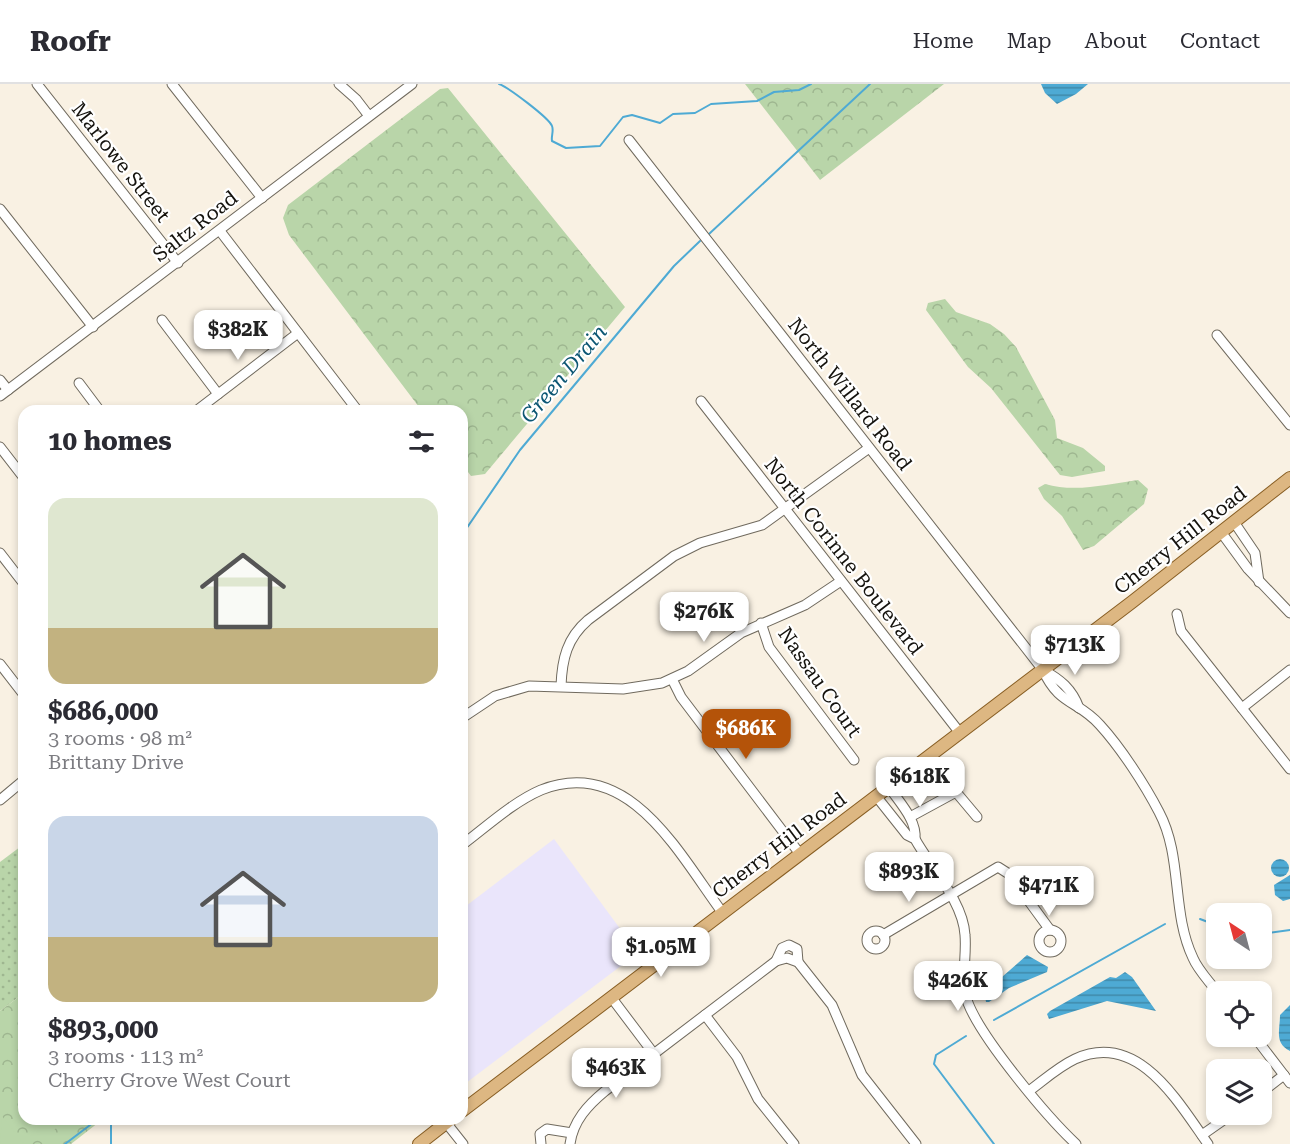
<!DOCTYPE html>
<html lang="en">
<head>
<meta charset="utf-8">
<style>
	:root { --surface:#fff; --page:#f7f7f7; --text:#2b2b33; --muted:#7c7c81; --line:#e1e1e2; --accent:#b45309 }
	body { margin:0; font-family:"Roboto Serif",serif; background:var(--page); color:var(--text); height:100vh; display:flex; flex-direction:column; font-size:22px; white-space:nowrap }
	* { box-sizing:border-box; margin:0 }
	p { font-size:20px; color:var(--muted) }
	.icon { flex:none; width:33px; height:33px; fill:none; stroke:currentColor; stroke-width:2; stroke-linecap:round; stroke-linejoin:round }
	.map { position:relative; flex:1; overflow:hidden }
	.panel { position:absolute; left:18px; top:321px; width:450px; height:720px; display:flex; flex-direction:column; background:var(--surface); border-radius:18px; box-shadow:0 3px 9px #0003 }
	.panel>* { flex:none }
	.needle { width:39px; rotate:324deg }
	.controls { position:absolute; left:1206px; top:819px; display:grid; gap:12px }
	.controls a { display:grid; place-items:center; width:66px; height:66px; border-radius:12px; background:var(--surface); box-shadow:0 3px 9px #0003; font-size:30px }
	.price { position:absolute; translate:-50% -51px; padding:0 14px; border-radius:12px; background:#fff; color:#222; font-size:20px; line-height:39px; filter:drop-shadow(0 2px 3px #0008) }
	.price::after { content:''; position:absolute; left:50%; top:36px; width:18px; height:14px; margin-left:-9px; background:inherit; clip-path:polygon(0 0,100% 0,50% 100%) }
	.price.on { background:var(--accent); color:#fff }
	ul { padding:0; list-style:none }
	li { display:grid; align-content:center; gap:12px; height:318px; padding:0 30px }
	li span { display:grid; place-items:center; height:186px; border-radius:18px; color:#555 }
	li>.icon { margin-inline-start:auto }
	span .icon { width:108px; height:108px; fill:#fffc; stroke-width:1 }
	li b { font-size:26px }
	h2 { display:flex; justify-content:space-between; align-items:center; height:72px; padding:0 30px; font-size:26px }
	header { display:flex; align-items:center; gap:36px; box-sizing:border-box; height:84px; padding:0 30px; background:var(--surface); border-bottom:2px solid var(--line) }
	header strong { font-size:28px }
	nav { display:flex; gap:33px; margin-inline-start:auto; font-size:21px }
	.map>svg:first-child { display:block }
	.commercial { fill:#eae5fb }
	.grass { fill:url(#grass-dots) }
	.forest { fill:url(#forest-crowns) }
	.pitch { fill:#b9d5a9 }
	.water { fill:url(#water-rules) }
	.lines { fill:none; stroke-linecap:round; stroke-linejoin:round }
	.stream { stroke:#4eaad4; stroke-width:2 }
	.minor-casing { stroke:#706a5e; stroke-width:11 }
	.major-casing { stroke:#885e23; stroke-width:14 }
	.minor { stroke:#fff; stroke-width:9 }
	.major { stroke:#ddb782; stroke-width:12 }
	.labels { text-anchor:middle; stroke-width:4.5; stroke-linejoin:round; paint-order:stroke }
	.street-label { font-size:20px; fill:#14120d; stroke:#fff }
	.water-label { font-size:21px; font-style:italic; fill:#0c5673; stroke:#fff }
</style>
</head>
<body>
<header>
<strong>Roofr</strong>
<nav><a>Home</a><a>Map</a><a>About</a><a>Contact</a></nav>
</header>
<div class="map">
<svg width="1290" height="1060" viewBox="0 0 1290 1060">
	<defs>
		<pattern id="grass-dots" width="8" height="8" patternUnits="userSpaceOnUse" patternTransform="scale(1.5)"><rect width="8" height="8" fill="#b9d5a9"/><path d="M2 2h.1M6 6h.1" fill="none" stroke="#9eb690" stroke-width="1.8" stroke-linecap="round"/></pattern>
		<pattern id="forest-crowns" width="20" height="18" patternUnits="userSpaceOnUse" patternTransform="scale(1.5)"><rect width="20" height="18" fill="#b9d5a9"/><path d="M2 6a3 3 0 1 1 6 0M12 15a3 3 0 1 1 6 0" fill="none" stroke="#9eb690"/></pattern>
		<pattern id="water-rules" width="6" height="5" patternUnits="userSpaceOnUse" patternTransform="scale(1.5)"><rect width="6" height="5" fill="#4eaad4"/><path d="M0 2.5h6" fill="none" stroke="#4089aa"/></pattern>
	</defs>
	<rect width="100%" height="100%" fill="#f9f1e3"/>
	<polygon class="commercial" points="554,755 638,869 462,1002 462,825"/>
	<polygon class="grass" points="24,760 24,909 0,927 0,778"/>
	<g class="forest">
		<polygon points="745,0 944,0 820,96"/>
		<polygon points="448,4 625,223 485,390 471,392 462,380 462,327 422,327 289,151 283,134 288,121 440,5"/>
		<polygon points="945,215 956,228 990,240 1004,250 1016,263 1055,336 1057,354 1083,364 1105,382 1105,387 1072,393 1060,391 991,304 968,283 926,226 928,219"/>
		<path d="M1138 396 1148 405 1144 420 1094 462 1083 466 1062 432 1044 415 1038 404 1045 400C1076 409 1107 400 1138 396Z"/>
		<polygon points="24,909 24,1035 103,1035 71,1060 0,1060 0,927"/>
	</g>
	<g class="pitch">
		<polygon points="24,955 24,1031 17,991"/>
		<polygon points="2,1032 24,1060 0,1060"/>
		<polygon points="26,1035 69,1035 41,1055 33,1048"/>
	</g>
	<g class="water">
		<polygon points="1041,0 1088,0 1076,10 1057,20 1045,9"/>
		<circle cx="1280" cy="784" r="9"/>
		<polygon points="1290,791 1290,815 1283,817 1275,811 1274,801"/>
		<polygon points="1027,871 1048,883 1047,888 1009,904 989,918 986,918 982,896 992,891 1002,893"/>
		<polygon points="1125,888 1132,893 1156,927 1107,917 1049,935 1047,930 1050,927 1110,893 1116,894"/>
		<path d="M1290 921V967C1274 959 1280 946 1280 931Z"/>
	</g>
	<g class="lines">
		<g class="stream">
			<path d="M499 0C508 3 549 34 552 42 554 47 551 52 552 57L566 64 600 62 623 33 632 31 660 39 673 30 695 29 711 20 757 17 774 8 799 6 811 0"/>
			<polyline points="709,150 870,0"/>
			<polyline points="462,451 520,366 674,182 700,157"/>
			<polyline points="1200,835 1216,841"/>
			<polyline points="1262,850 1290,846"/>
			<polyline points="994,936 1165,840"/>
			<polyline points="966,952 936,971 934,980 994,1060"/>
			<polyline points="111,1035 111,1060"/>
			<polyline points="65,1060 98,1035"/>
		</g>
		<g class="minor-casing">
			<g id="minor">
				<polyline points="37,0 178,179"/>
				<polyline points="172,0 262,114"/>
				<polyline points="339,0 356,15 369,32"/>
				<path d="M629 56 1043 586C1059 622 1078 616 1100 641 1121 664 1145 701 1159 728 1183 773 1171 828 1193 874 1198 886 1209 897 1217 908"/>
				<polyline points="0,125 93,243"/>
				<polyline points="220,147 358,327"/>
				<polyline points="162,236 218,310"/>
				<polyline points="1217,251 1290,341"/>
				<polyline points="0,296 8,306"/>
				<polyline points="79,299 100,327"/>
				<polyline points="0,312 412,0"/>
				<polyline points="701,317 960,649"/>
				<polyline points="196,327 298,249"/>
				<polyline points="0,363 24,394"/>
				<polyline points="1234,438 1255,469 1259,498"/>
				<polyline points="1221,448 1248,485 1290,529"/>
				<polyline points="0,469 24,500"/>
				<polyline points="1177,530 1181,547 1290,685"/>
				<polyline points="761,539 769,563 854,676"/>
				<polyline points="0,580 24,611"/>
				<path d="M1043 586C1060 595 1072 605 1079 624"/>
				<polyline points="672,595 681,613 800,770"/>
				<path d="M561 602C562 575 567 554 588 536L674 472 700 459 762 441 869 364"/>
				<polyline points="1242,624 1290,586"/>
				<polyline points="462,634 495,612 529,602 623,605 662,599 688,587 741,549 805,521 841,497"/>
				<path d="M889 703C899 718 917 736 915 755"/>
				<path d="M876 712 907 751 915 755C931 784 963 817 965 851 967 874 960 896 968 919 982 955 1047 1033 1076 1060"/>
				<polyline points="0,716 24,696"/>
				<polyline points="910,733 956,708 977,733"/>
				<path d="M462 761C486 743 513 718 541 706 629 671 679 770 722 828"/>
				<circle cx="1050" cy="857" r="11"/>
				<circle cx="876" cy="856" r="9"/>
				<polyline points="883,851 998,783 1009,790 1050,846"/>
				<polyline points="776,877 782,864 789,861 797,865 798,878"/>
				<polyline points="611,913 654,970"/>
				<polyline points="705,931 737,973 758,1015 794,1060"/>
				<polyline points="1254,952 1290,999"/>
				<path d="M1029 1007C1044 996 1058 983 1075 975 1138 946 1178 1018 1208 1060"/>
				<polyline points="1262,1008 1284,991"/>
				<polyline points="444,1036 463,1060"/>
				<polyline points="1202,1051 1232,1030"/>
				<polyline points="541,1060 540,1050 547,1045 572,1049"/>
				<path d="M570 1060C573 1037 588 1021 605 1007L776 877 787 874 798 878 832 921 862 991 916 1060"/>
			</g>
		</g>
		<g class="major-casing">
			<g id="major">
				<polyline points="462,1027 1132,518 1290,394"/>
				<polyline points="419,1060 451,1035"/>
			</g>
		</g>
		<use href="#minor" class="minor"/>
		<use href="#major" class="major"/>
	</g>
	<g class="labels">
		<g class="street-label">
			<text transform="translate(121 78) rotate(52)" y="7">Marlowe Street</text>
			<text transform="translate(195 142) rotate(-38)" y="7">Saltz Road</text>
			<text transform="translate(850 310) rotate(52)" y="7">North Willard Road</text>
			<text transform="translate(1180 456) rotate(-38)" y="7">Cherry Hill Road</text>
			<text transform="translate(844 472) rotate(52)" y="7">North Corinne Boulevard</text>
			<text transform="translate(820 598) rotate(55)" y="7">Nassau Court</text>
			<text transform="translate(779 761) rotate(-37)" y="7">Cherry Hill Road</text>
		</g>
		<g class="water-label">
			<text transform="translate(564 290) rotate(-50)" y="7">Green Drain</text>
		</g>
	</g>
</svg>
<div class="controls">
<a><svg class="needle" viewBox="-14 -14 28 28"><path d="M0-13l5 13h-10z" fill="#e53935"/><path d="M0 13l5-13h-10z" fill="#7c7c81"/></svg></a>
<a><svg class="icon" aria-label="locate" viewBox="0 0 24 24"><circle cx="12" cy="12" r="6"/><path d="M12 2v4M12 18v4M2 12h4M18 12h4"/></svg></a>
<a><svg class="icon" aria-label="layers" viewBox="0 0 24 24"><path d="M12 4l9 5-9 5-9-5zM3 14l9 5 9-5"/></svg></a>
</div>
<b class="price" style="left:238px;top:277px">$382K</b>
<b class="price" style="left:704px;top:559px">$276K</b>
<b class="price" style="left:1075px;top:592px">$713K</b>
<b class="price on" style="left:746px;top:676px">$686K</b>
<b class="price" style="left:920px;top:724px">$618K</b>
<b class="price" style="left:909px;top:819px">$893K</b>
<b class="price" style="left:1049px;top:833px">$471K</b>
<b class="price" style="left:661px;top:894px">$1.05M</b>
<b class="price" style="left:958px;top:928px">$426K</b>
<b class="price" style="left:616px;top:1015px">$463K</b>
<section class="panel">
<h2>10 homes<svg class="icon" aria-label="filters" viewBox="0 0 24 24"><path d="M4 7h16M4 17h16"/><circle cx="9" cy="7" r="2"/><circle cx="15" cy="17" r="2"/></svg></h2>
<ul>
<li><span style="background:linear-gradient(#dfe7d0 70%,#c2b280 0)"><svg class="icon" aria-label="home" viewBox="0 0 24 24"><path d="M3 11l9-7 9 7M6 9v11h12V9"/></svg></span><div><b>$686,000</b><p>3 rooms · 98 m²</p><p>Brittany Drive</p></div></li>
<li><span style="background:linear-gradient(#c9d6e8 65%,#c2b280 0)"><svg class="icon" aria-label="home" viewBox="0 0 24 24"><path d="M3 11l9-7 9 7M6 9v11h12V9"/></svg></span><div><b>$893,000</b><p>3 rooms · 113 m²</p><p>Cherry Grove West Court</p></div></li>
</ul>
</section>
</div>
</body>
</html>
